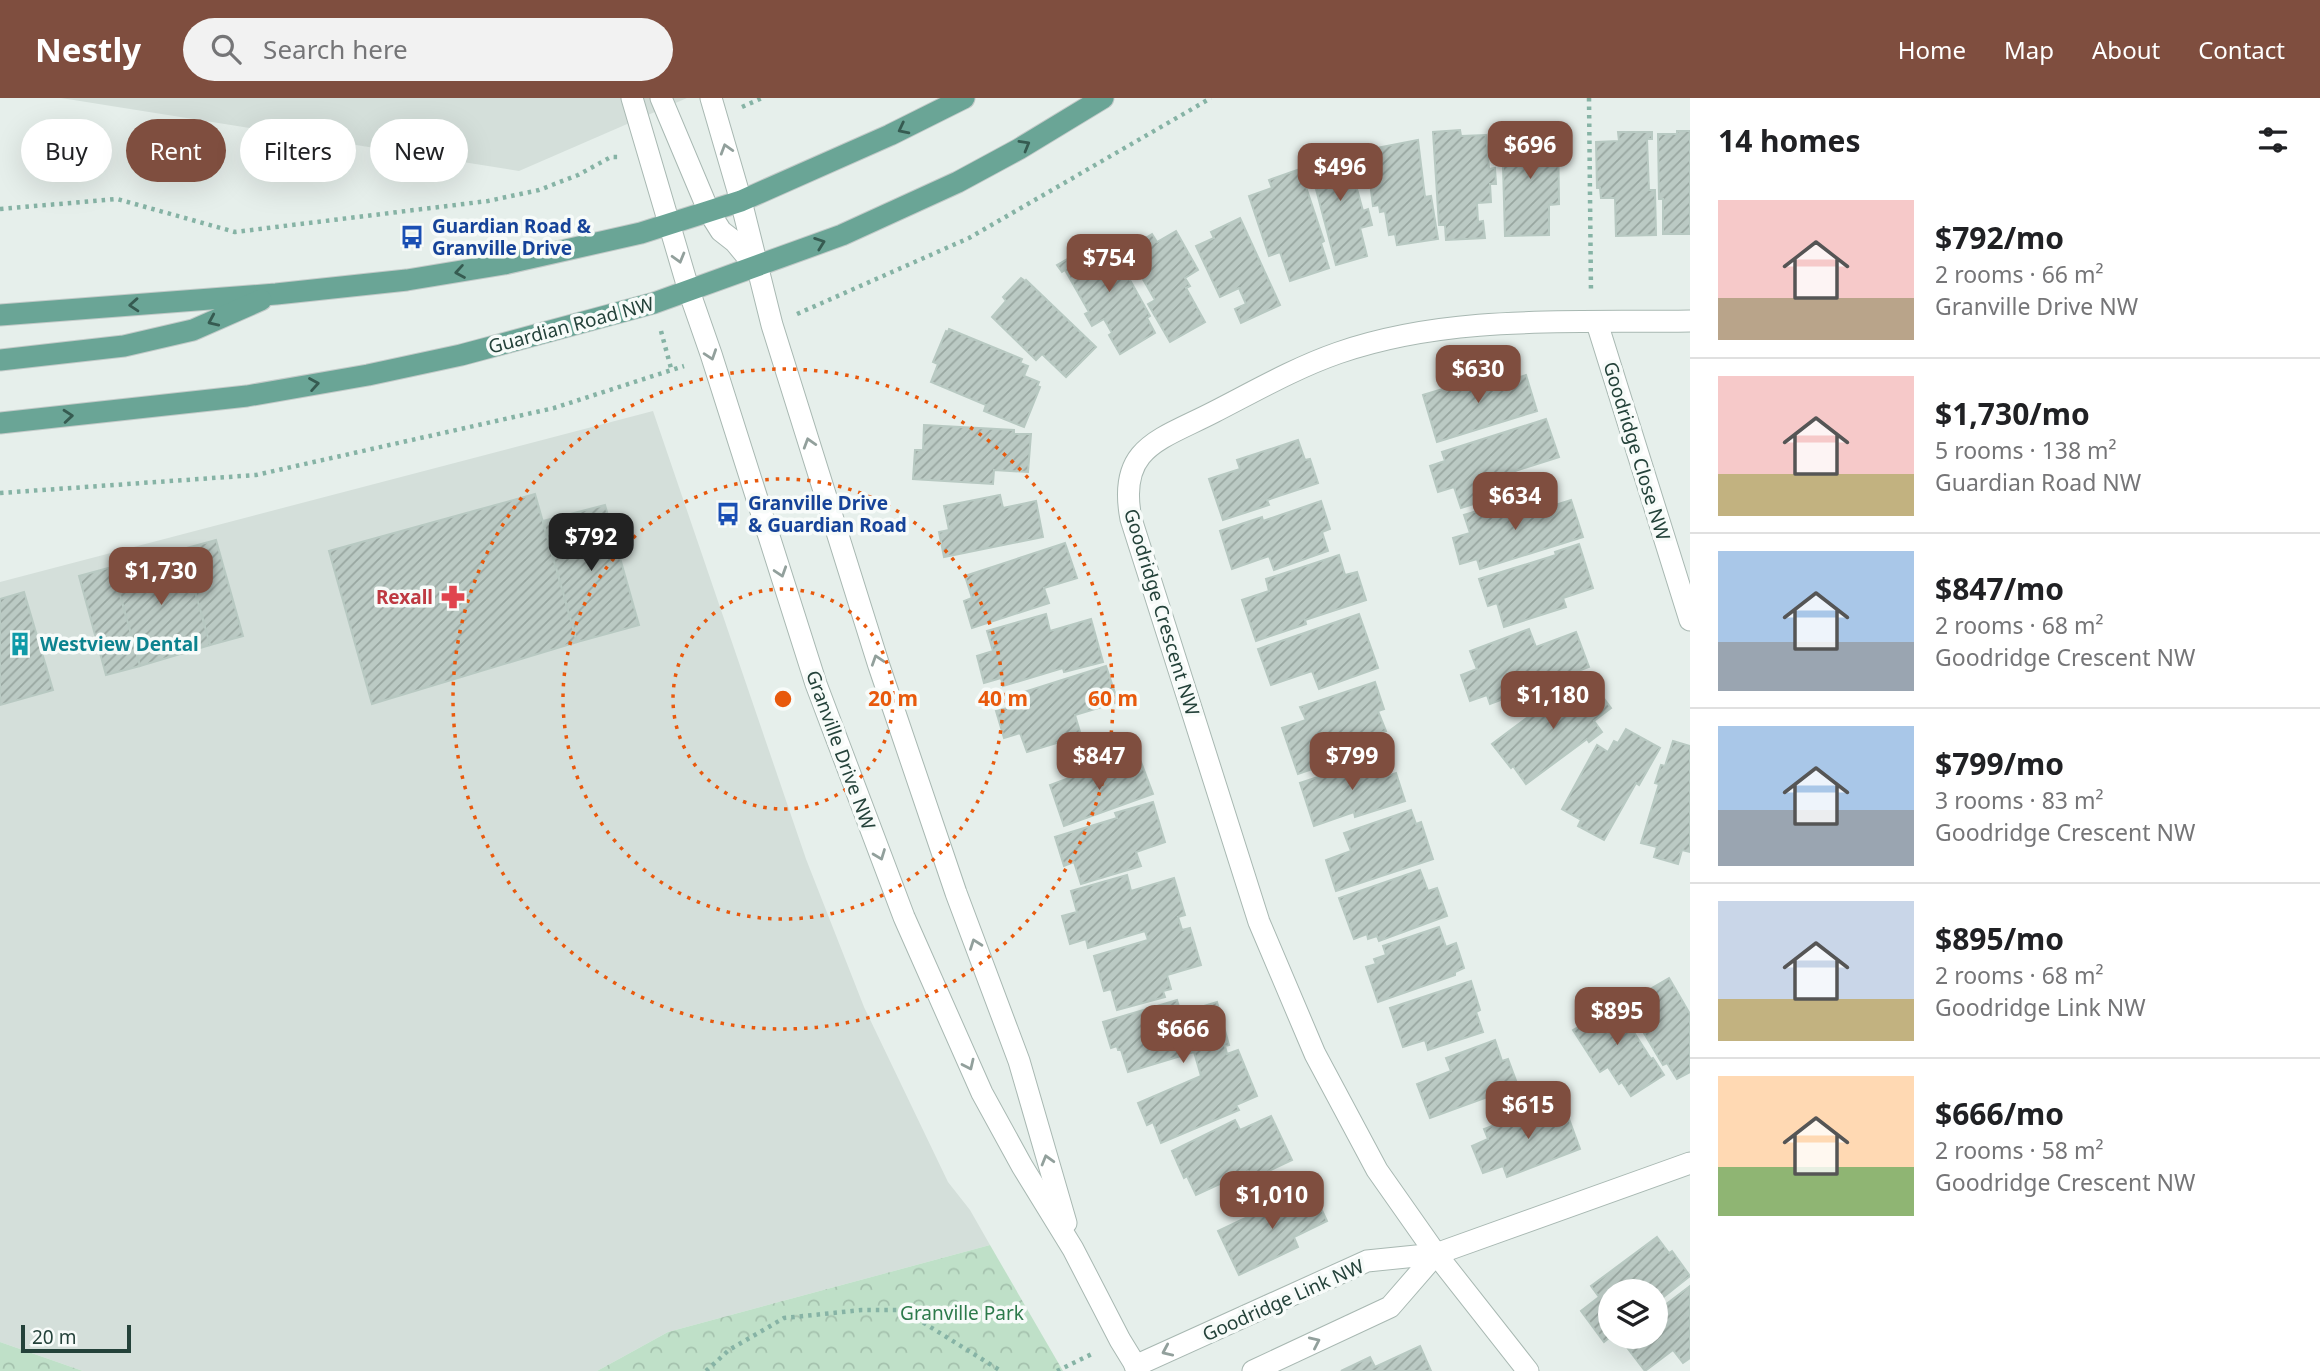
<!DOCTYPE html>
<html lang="en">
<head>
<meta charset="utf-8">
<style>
	:root { --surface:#fff; --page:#f2f2f2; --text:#202124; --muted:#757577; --line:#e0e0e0; --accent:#7f4e3f }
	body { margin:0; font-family:"Noto Sans",sans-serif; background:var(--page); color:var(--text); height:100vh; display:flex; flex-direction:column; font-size:26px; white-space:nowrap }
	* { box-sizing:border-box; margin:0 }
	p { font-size:23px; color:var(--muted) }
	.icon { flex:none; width:38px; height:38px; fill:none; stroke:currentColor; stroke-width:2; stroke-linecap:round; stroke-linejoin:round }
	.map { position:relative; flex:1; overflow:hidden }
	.sheet { display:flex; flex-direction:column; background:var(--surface); width:630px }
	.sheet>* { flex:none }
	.guide { position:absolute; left:21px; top:21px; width:665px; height:63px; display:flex; gap:14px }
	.fabs { position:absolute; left:1598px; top:1181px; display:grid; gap:14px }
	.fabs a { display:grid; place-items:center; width:70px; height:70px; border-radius:50%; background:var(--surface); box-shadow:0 7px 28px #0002; font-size:35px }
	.scale { position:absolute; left:21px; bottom:18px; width:110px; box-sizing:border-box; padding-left:7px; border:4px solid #24423a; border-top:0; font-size:19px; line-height:24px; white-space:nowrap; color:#24423a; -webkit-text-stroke:5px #f7fbf9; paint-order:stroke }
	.price { position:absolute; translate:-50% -60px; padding:0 16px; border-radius:14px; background:var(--accent); color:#fff; font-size:23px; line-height:46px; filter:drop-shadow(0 2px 4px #0008) }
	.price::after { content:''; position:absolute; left:50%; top:42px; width:21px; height:16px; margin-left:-10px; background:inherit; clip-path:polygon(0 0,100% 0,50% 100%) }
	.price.current { background:#222; color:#fff }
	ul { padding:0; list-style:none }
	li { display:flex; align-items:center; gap:21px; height:175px; padding:0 28px }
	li+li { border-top:2px solid var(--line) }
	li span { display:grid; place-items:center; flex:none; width:196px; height:140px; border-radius:0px; color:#555 }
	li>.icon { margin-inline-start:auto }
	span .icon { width:84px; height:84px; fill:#fffc; stroke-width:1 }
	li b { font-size:30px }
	h2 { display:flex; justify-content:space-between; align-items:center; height:84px; padding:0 28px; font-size:30px }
	.chip { padding:0 24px; border-radius:32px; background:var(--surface); box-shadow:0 7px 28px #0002; font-size:24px; line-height:63px }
	.chip.current { background:var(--accent); color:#fff }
	header { display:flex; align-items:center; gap:42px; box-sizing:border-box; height:98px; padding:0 35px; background:var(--accent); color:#fff }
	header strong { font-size:33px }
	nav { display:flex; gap:38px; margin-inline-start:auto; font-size:24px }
	.search { width:490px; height:63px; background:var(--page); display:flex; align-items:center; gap:18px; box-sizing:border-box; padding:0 24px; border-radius:38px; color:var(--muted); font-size:26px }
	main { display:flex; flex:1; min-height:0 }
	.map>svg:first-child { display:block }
	.built { fill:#d4dfda }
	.forest { fill:url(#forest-crowns) }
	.building { fill:url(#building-hatch); stroke:#b8c9c2; stroke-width:2 }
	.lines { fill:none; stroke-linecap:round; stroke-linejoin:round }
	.minor-casing { stroke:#a8b8b2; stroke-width:23 }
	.major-casing { stroke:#c2cac8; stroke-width:23 }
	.path { stroke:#86b3a5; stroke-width:4.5; stroke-dasharray:3.5 5; stroke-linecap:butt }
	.minor { stroke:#fff; stroke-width:21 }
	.major { stroke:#6aa596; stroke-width:21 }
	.oneway { stroke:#365b51 }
	.oneway2 { stroke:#92a09c }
	.ring { fill:none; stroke:#e8590c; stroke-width:3.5; stroke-dasharray:3.5 7 }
	.labels { text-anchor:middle; stroke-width:7; stroke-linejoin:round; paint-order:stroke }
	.transit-label { font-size:19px; font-weight:bold; fill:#164399; stroke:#f7fbf9; text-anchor:start }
	.street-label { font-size:19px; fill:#24423a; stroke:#f7fbf9 }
	.health-label { font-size:19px; font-weight:bold; fill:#be3a42; stroke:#f7fbf9; text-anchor:end }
	.culture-label { font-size:19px; font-weight:bold; fill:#0d838f; stroke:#f7fbf9; text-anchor:start }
	.park-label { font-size:19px; fill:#2d7a4b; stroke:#f7fbf9 }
	.centre { fill:#e8590c; stroke:#f7fbf9; stroke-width:3.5 }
	.ring-label { font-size:21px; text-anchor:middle; font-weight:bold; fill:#e8590c; stroke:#f7fbf9; stroke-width:7; stroke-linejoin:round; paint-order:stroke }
</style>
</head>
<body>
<header>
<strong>Nestly</strong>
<div class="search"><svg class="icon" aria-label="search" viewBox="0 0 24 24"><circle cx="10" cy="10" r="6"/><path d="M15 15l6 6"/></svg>Search here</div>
<nav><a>Home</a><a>Map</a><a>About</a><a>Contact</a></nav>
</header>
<main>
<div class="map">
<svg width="1690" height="1273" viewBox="0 0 1690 1273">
	<defs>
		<pattern id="forest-crowns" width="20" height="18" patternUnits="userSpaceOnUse" patternTransform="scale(1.75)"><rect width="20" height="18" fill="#bfe0c8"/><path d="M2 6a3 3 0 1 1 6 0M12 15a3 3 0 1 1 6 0" fill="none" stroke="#a4c1ad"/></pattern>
		<pattern id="building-hatch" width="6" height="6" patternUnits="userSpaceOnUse" patternTransform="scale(1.75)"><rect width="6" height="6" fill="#bbcac4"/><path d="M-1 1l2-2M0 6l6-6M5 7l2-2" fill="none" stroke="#98a6a0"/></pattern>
	</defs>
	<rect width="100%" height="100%" fill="#e6efeb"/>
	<g class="built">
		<polygon points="61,0 687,0 519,73"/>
		<polygon points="653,313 806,761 864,909 948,1084 970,1112 990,1147 668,1234 597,1273 83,1273 0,1244 0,484"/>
	</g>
	<g class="forest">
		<polygon points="990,1147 1063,1273 597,1273 668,1234"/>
		<polygon points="0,1244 83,1273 0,1273"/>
	</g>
	<g class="building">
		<polygon points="1460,32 1461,38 1486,37 1489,71 1495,70 1496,86 1490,86 1491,104 1477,105 1478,124 1483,123 1485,140 1446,142 1445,127 1439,127 1433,34"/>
		<polygon points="1558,32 1559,106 1549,107 1549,137 1505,138 1502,33"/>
		<polygon points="1677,33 1690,33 1690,136 1663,136 1663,101 1659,101 1658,36 1677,36"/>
		<polygon points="1618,34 1652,34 1652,41 1647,41 1649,92 1655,92 1656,137 1616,138 1615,100 1601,100 1600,90 1597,90 1596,44 1619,43"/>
		<polygon points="1418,42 1425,99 1431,98 1438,141 1397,147 1395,136 1389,137 1385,113 1380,114 1379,107 1373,108 1366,52"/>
		<polygon points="1345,47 1363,113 1368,111 1372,127 1360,130 1367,158 1336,167 1307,57"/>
		<polygon points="1300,71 1324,143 1321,145 1329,170 1290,183 1280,154 1269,158 1249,98 1272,90 1269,82"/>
		<polygon points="1240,120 1280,207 1241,225 1235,211 1246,206 1239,190 1220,199 1196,148 1214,140 1211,134"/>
		<polygon points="1176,133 1198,172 1185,180 1190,188 1186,190 1205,224 1170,244 1148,206 1155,202 1126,152 1152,136 1157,144"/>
		<polygon points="1106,139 1150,218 1147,220 1155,235 1120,256 1109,237 1112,235 1104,221 1092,228 1085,216 1089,214 1065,172 1062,174 1057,167"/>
		<polygon points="1021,180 1025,183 1026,182 1096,249 1066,279 1042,256 1036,262 992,219 1006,203 1003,199"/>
		<polygon points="949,231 1022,261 1020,265 1028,268 1024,278 1039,284 1037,288 1040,289 1024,329 984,313 986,307 931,284 938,266 933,264 946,233 948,234"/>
		<polygon points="1492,276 1494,283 1507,279 1508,283 1526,277 1537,313 1437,344 1423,297"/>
		<polygon points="1546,321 1559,359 1515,373 1521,391 1461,410 1454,389 1438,394 1430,368 1445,363 1442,354"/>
		<polygon points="924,327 1014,332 1014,336 1031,336 1028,374 994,372 993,386 913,381 915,352 923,352"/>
		<polygon points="1298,342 1305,362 1310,361 1318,385 1267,402 1269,407 1223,422 1209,381 1240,371 1237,362"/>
		<polygon points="535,396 577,544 372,606 329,453"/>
		<polygon points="1000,397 1003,410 1036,403 1043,439 944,459 939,434 949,432 944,408"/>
		<polygon points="1525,398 1530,415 1571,402 1583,439 1480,471 1477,461 1460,466 1453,440 1470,435 1464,417"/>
		<polygon points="1321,403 1330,431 1322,434 1328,453 1274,472 1269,458 1232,471 1220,433 1262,419 1263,423"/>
		<polygon points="605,407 639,527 577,544 543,423"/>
		<polygon points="216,442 243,538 210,547 183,451"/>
		<polygon points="1065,445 1077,480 1044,490 1049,505 972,530 964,503 972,500 965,478"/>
		<polygon points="1579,446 1593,490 1563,500 1566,509 1504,529 1497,505 1488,508 1479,481 1556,457 1555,454"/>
		<polygon points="183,451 210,547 140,568 112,469"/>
		<polygon points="1339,457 1345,477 1357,474 1366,502 1305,522 1306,526 1256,543 1242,502 1269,493 1266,481"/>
		<polygon points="112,469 140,568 106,577 79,478"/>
		<polygon points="24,494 53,592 0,607 0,501"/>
		<polygon points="1046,516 1050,533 1091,521 1103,564 1064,574 1063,570 1003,588 1001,580 984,585 977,558 993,553 987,533"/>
		<polygon points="1359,516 1378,570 1319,591 1312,573 1271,587 1258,551"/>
		<polygon points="1529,531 1536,549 1576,534 1589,569 1490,606 1487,597 1470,603 1461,577 1477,571 1470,553"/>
		<polygon points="1106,568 1118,604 1075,617 1080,634 1075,636 1076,639 1027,654 1020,635 1004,640 996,613 1011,609 1008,599"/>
		<polygon points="1588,579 1611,610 1594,623 1602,634 1589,644 1587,641 1526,686 1513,668 1511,670 1492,646 1556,598 1558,601"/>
		<polygon points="1375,584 1384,611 1378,613 1386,633 1373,637 1375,642 1342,653 1344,660 1298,676 1282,630 1306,622 1300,609"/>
		<polygon points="1626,631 1660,650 1639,687 1636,685 1604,742 1578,728 1581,722 1562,711 1597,647 1608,654 1614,643 1618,645"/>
		<polygon points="1673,643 1690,648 1690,754 1682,752 1678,766 1654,759 1657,749 1641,745 1659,686 1655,685 1661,667 1665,668"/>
		<polygon points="1380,657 1388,678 1396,675 1405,703 1355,719 1354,714 1314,728 1300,685 1339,672 1340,676 1371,666 1369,660"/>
		<polygon points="1141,664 1153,696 1064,728 1050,687 1093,671 1096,680"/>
		<polygon points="1153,704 1165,744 1136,754 1141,768 1081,786 1074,764 1064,768 1055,739 1117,720 1115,715"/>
		<polygon points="1411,712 1416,726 1421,724 1433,761 1336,793 1326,762 1351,753 1344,735"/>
		<polygon points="1420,772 1428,793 1437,790 1447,818 1379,843 1377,838 1368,841 1367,836 1354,841 1339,800"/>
		<polygon points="1127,777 1131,793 1174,780 1185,817 1178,819 1182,832 1190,830 1201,867 1167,877 1171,891 1163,893 1165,899 1117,912 1111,891 1104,893 1094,858 1148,842 1145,833 1088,850 1086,841 1070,846 1062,818 1077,814 1071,793"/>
		<polygon points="1439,829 1446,849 1456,845 1464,870 1455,874 1455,877 1378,904 1366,869 1376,866 1374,861 1386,857 1383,848"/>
		<polygon points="1669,880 1690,916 1690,974 1677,981 1667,965 1663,967 1626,905"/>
		<polygon points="1471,883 1480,912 1476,914 1483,934 1428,952 1425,942 1403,949 1390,910"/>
		<polygon points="1610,897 1651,961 1653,960 1664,977 1631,998 1622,984 1619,986 1608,969 1600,974 1573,932 1590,922 1585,914"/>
		<polygon points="1177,902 1181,915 1217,904 1229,947 1225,948 1227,956 1238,952 1257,998 1236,1007 1239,1012 1161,1045 1153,1024 1147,1027 1138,1005 1201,978 1194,954 1128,974 1121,952 1118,952 1117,948 1111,950 1103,924"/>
		<polygon points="1495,942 1502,963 1508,961 1518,988 1430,1020 1417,986 1451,973 1446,960"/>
		<polygon points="1562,1002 1580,1051 1507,1079 1503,1068 1483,1075 1472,1048 1488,1041 1484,1031"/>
		<polygon points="1271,1018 1292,1062 1252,1081 1248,1073 1196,1097 1187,1078 1184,1080 1172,1053 1235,1022 1240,1032"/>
		<polygon points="1311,1089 1327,1123 1294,1139 1298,1149 1239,1177 1218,1133"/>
		<polygon points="1657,1139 1669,1155 1672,1153 1690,1178 1656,1205 1656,1194 1610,1194 1610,1239 1604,1244 1581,1213 1599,1199 1591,1188"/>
		<polygon points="1690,1188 1690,1260 1683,1265 1673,1252 1645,1273 1622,1243 1627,1239 1656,1239 1656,1214"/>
		<polygon points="1420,1248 1431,1273 1341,1273 1370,1259 1375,1269"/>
	</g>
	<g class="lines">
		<g class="minor-casing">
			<g id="minor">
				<polyline points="632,0 689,193 711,256 816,586 904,819 982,995 1022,1068 1073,1151 1120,1242 1139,1273"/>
				<polyline points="661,0 709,114 721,133 735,144 754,167"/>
				<polyline points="711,0 741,103 772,227 879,568 956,795 1019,963 1066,1125"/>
				<polyline points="1597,225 1690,522"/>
				<polyline points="1135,1268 1367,1163 1436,1156 1690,1065"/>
				<polyline points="1253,1273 1390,1209 1436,1156"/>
				<path d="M1528 1273 1436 1156 1377 1072 1315 956 1259 824 1131 421C1117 349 1160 342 1214 314 1255 293 1295 270 1338 255 1450 216 1573 225 1690 223"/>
			</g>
		</g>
		<g class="major-casing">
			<g id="major">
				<polyline points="0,217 276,196 407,182 504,166 641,135 741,103 890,37 964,0"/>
				<polyline points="0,262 124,248 193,232 261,202"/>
				<polyline points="0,325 247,298 368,277 461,257 654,205 842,137 958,84 1019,51 1103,0"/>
			</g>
		</g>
		<g class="path">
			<polyline points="1589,0 1591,195"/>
			<polyline points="742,9 762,0"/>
			<polyline points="0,111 117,101 235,134 488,103 539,92 578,77 611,59 621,59"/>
			<polyline points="797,216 969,140 1211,0"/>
			<polyline points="661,233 672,274"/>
			<polyline points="0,395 256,377 554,310 684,268"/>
			<polyline points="706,1273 729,1252 784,1220 862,1212 903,1212 1001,1273"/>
			<polyline points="1057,1273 1094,1255"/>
		</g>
		<use href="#minor" class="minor"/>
		<use href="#major" class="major"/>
	</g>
	<defs><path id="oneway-chevron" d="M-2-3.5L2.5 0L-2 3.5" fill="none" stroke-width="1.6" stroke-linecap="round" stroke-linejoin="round" transform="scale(1.75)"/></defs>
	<g class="oneway">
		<use href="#oneway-chevron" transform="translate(903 31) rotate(153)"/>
		<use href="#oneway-chevron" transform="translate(1025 47) rotate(-30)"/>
		<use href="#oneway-chevron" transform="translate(820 145) rotate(-20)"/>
		<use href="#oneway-chevron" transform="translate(460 174) rotate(170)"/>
		<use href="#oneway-chevron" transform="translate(134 207) rotate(176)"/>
		<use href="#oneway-chevron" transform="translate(213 223) rotate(156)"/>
		<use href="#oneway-chevron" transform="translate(314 286) rotate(-10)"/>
		<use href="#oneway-chevron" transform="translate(68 318) rotate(-5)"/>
	</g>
	<g class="oneway2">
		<use href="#oneway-chevron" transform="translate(726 51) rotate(-107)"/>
		<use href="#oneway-chevron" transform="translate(679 160) rotate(74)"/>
		<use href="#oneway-chevron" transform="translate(711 257) rotate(71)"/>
		<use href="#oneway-chevron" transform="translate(809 345) rotate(-107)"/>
		<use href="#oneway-chevron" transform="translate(781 474) rotate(72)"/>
		<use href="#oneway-chevron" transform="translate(877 562) rotate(-108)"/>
		<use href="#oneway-chevron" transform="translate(880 757) rotate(69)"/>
		<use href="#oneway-chevron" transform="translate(975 846) rotate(-110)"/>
		<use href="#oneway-chevron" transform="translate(969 967) rotate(65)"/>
		<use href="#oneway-chevron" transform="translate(1047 1062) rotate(-106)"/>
		<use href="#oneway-chevron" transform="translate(1315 1244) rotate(-25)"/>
		<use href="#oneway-chevron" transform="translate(1167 1253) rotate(156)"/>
	</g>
	<g class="ring">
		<circle cx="783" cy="601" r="110"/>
		<circle cx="783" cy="601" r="220"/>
		<circle cx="783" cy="601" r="330"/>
	</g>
	<defs>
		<g id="bus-bare" transform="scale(1.89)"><path d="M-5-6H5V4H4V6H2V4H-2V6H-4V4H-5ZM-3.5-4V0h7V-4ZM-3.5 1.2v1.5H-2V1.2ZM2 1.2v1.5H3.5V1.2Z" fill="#1a4fb4" stroke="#f7fbf9" stroke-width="2.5" paint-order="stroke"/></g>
		<g id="pharmacy-bare" transform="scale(1.89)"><path d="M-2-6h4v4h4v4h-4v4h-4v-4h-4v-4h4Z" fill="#e0444e" stroke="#f7fbf9" stroke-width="2.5" paint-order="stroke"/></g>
		<g id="building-bare" transform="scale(1.89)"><path d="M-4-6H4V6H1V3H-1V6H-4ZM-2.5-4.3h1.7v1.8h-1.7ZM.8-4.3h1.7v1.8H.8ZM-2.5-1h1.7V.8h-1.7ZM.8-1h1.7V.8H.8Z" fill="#0f9aa8" stroke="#f7fbf9" stroke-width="2.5" paint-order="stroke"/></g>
	</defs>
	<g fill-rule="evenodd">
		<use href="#bus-bare" x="412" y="139"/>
		<use href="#bus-bare" x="728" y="416"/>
		<use href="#pharmacy-bare" x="453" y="499"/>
		<use href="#building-bare" x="20" y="546"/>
	</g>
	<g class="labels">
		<g class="transit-label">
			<text x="432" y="135">Guardian Road &amp;<tspan x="432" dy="22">Granville Drive</tspan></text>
			<text x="748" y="412">Granville Drive<tspan x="748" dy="22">&amp; Guardian Road</tspan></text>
		</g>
		<g class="street-label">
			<text transform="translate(571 227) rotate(-15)" y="7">Guardian Road NW</text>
			<text transform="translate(1637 353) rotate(73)" y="7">Goodridge Close NW</text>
			<text transform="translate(1162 514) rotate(73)" y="7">Goodridge Crescent NW</text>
			<text transform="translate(841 652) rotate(70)" y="7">Granville Drive NW</text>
			<text transform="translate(1283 1202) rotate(-24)" y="7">Goodridge Link NW</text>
		</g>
		<g class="health-label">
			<text x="433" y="506">Rexall</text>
		</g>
		<g class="culture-label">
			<text x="40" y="553">Westview Dental</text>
		</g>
		<g class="park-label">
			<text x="962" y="1222">Granville Park</text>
		</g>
	</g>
	<circle cx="783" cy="601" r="10" class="centre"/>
	<g class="ring-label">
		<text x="893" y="608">20 m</text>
		<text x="1003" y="608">40 m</text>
		<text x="1113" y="608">60 m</text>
	</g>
</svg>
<div class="fabs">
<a><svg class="icon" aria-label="layers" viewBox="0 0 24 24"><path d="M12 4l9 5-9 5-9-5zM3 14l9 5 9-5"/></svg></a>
</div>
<div class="scale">20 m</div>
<b class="price" style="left:1530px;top:83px">$696</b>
<b class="price" style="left:1340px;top:105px">$496</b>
<b class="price" style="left:1109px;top:196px">$754</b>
<b class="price" style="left:1478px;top:307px">$630</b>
<b class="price" style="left:1515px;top:434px">$634</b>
<b class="price current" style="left:591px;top:475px">$792</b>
<b class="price" style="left:161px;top:509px">$1,730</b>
<b class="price" style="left:1553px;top:633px">$1,180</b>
<b class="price" style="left:1099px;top:694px">$847</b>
<b class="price" style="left:1352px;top:694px">$799</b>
<b class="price" style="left:1617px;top:949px">$895</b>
<b class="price" style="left:1183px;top:967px">$666</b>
<b class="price" style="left:1528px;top:1043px">$615</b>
<b class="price" style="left:1272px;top:1133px">$1,010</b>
<div class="guide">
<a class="chip">Buy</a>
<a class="chip current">Rent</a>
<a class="chip">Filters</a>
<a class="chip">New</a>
</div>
</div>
<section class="sheet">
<h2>14 homes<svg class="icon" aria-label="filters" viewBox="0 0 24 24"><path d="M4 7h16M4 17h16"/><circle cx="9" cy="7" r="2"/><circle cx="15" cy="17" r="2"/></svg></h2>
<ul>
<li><span style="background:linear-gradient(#f6c9c9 70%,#b9a48a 0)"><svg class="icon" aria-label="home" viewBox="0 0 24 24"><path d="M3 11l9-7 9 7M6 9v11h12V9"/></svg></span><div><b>$792/mo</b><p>2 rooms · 66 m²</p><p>Granville Drive NW</p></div></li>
<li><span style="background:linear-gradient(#f6c9c9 70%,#c2b280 0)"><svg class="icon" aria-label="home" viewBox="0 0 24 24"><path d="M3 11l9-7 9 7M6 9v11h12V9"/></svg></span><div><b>$1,730/mo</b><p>5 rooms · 138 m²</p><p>Guardian Road NW</p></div></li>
<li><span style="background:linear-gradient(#a9c7e8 65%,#9aa5b1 0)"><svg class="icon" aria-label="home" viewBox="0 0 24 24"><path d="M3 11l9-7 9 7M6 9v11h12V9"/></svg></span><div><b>$847/mo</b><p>2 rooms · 68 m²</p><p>Goodridge Crescent NW</p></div></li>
<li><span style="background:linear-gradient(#a9c7e8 60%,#9aa5b1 0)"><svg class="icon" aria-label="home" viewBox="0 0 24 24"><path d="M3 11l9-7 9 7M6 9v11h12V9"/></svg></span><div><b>$799/mo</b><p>3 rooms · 83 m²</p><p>Goodridge Crescent NW</p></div></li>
<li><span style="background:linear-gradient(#c9d6e8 70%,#c2b280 0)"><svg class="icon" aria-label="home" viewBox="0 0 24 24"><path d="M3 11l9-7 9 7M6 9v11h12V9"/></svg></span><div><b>$895/mo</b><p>2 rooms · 68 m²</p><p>Goodridge Link NW</p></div></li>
<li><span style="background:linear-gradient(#ffd9b3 65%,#8fb573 0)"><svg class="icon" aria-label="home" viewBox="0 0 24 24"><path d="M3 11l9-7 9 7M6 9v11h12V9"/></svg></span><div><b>$666/mo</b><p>2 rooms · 58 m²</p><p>Goodridge Crescent NW</p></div></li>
</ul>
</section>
</main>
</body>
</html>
